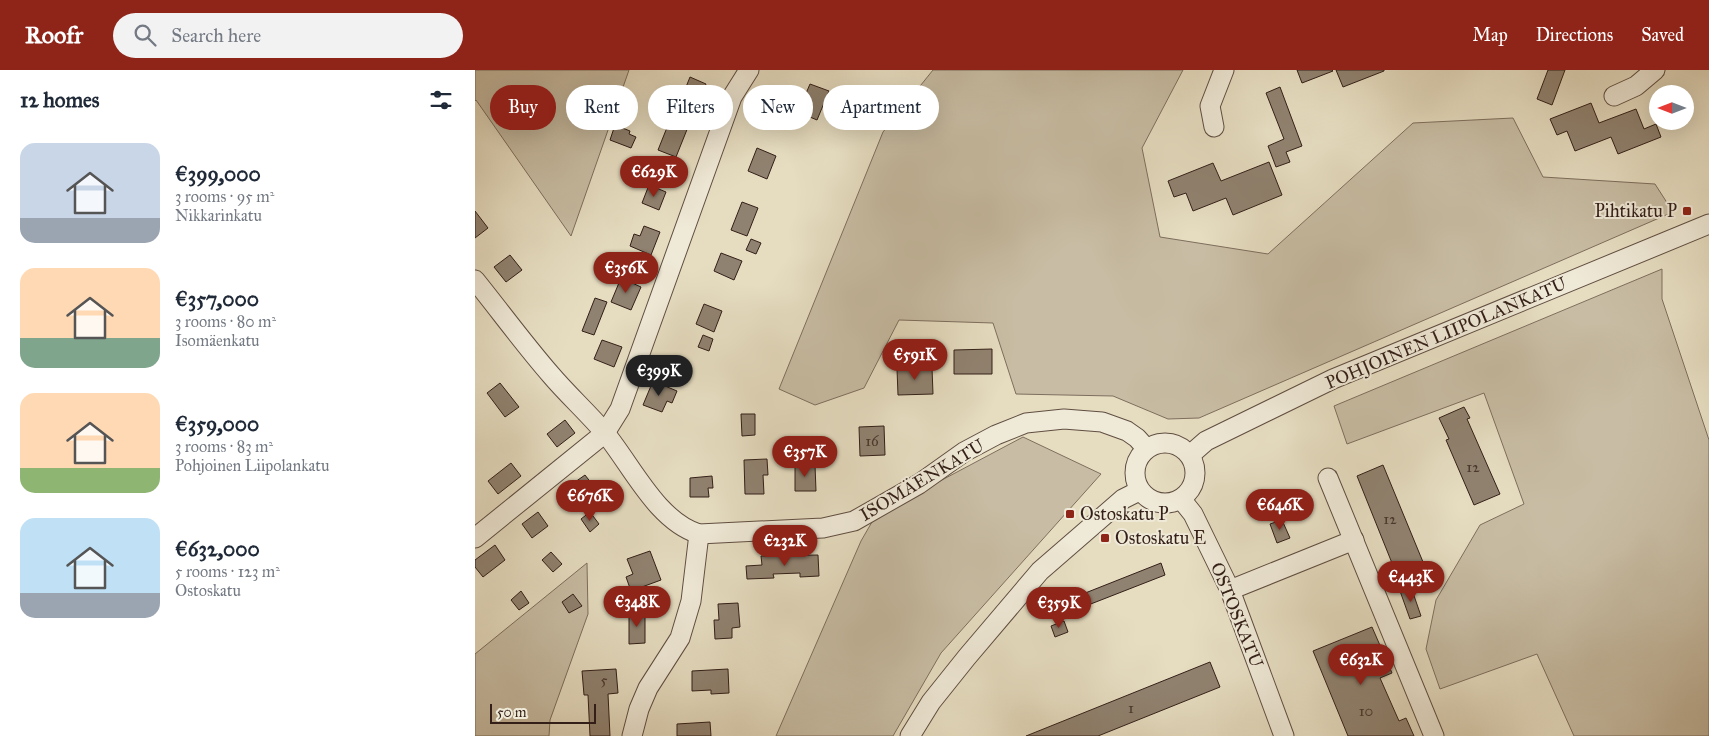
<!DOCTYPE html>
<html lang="en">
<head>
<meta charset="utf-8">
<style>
	:root { --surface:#fff; --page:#f2f2f3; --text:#1f2937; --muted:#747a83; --accent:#8f2418 }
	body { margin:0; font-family:"IM FELL Great Primer",serif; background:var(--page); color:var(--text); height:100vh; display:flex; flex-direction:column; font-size:19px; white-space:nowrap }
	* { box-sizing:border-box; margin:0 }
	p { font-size:16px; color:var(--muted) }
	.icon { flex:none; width:28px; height:28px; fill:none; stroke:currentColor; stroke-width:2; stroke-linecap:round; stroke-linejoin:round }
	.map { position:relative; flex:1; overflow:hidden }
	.details { display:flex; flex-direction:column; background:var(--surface); width:475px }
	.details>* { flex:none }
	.banner { position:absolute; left:15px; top:15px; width:475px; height:45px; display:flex; gap:10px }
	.needle { width:32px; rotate:270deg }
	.fabs { position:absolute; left:1174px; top:15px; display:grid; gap:10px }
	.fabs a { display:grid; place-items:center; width:45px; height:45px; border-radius:50%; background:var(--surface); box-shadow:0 5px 20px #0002; font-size:25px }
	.scale { position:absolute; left:15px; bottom:12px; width:106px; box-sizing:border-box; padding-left:5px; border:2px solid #331f18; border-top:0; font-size:14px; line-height:18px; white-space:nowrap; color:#331f18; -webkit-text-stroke:4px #efe9d7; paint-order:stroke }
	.price { position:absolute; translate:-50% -42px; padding:0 11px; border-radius:18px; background:var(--accent); color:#fff; font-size:16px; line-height:32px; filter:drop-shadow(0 1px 2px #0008) }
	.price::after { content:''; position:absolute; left:50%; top:30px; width:15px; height:11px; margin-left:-8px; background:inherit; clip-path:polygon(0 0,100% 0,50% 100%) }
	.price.active { background:#222; color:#fff }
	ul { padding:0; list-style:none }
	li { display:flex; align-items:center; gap:15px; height:125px; padding:0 20px }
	li span { display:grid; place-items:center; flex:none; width:140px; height:100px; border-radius:15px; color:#555 }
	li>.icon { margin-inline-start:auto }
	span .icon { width:60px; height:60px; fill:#fffc; stroke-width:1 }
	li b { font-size:21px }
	h2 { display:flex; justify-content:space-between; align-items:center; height:60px; padding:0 20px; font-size:21px }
	.chip { padding:0 18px; border-radius:22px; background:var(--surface); box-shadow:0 5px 20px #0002; font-size:18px; line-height:45px }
	.chip.active { background:var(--accent); color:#fff }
	header { display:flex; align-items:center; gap:30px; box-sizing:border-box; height:70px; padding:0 25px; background:var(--accent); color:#fff }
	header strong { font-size:24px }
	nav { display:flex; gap:28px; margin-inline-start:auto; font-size:18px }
	.search { width:350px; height:45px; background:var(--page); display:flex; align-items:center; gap:12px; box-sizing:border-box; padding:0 18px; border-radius:28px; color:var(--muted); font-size:19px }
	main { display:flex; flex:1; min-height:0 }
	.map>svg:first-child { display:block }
	.green { fill:#c8bda4; stroke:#7e6e5e }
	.building { fill:#908270; stroke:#331f18 }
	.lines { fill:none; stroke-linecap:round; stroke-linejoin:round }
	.minor-casing { stroke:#604e42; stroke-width:21 }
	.minor { stroke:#efe9d7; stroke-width:19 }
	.poi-dot { fill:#8f2418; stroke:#efe9d7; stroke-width:2 }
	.labels { text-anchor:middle; stroke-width:4; stroke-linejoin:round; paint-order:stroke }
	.number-label { font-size:15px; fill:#4a382e }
	.poi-label { font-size:18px; fill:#331f18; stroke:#efe9d7; text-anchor:start }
	.street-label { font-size:18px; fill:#331f18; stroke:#efe9d7 }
</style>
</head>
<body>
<header>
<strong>Roofr</strong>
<div class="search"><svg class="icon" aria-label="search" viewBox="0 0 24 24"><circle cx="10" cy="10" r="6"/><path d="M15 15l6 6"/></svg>Search here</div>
<nav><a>Map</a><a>Directions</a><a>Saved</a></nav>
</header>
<main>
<section class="details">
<h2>12 homes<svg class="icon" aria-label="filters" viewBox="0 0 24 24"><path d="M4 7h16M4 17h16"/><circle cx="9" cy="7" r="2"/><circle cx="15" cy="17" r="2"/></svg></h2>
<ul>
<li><span style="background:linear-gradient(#c9d6e8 75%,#9aa5b1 0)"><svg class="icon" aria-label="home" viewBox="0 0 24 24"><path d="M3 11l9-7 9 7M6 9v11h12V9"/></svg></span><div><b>€399,000</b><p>3 rooms · 95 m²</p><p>Nikkarinkatu</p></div></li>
<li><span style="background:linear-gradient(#ffd9b3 70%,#7fa58c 0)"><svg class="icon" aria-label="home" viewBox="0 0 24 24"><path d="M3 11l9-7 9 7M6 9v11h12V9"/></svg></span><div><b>€357,000</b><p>3 rooms · 80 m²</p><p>Isomäenkatu</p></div></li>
<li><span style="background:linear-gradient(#ffd9b3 75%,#8fb573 0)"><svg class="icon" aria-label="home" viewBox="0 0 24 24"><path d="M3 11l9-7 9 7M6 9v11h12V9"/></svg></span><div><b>€359,000</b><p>3 rooms · 83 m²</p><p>Pohjoinen Liipolankatu</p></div></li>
<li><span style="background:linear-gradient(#bfe0f5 75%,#9aa5b1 0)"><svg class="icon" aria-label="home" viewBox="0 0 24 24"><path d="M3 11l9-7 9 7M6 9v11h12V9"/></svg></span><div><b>€632,000</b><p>5 rooms · 123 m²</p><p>Ostoskatu</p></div></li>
</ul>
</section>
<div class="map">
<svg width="1234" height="666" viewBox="0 0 1234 666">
	<rect width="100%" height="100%" fill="#e6ddc1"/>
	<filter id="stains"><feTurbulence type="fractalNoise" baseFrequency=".004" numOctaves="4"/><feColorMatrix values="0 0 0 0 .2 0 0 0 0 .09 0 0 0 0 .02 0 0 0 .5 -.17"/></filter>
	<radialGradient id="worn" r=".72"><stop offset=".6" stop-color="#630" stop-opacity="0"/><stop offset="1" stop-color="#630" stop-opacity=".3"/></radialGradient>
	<g class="green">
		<polygon points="0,0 154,0 96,166 1,30 0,31"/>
		<polygon points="458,0 708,0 667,78 685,167 793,184 938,53 1038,48 1068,107 1180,114 1198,142 724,348 693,349 638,326 541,324 518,253 424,250 389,318 340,335 304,319 408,62"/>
		<polygon points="1187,199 1187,229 1234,370 1234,666 1099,666 1062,584 965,619 951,579 961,530 1005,455 1049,434 1009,323 872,374 859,336"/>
		<polygon points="548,367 626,404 466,583 418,666 301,666 386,471 401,445"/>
		<polygon points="112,493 113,544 75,650 74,666 0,666 0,584"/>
	</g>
	<g class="building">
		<polygon points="822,0 857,0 858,1 827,13"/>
		<polygon points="861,0 909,0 909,1 868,17"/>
		<polygon points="1073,0 1090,0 1077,35 1062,29"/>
		<polygon points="215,7 231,14 223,33 207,27"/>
		<polygon points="335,14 354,21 342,50 323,42"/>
		<polygon points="805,17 827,76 811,82 815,92 801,97 793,76 809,69 791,23"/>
		<polygon points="1116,33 1124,53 1161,39 1169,59 1181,54 1186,67 1143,84 1136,67 1100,81 1092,61 1082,65 1075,49"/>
		<polygon points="195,50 213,57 201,87 183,80"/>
		<polygon points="140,55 155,61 154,64 161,67 156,78 135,70"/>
		<polygon points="282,78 301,86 292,109 273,101"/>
		<polygon points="794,92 807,125 758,145 751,128 718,141 711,123 699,127 693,111 738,93 746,111"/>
		<polygon points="174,115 191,122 184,140 167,133"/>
		<polygon points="267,132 283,138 272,166 256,160"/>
		<polygon points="0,141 13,158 0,168"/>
		<polygon points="169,156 185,162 176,185 155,176 159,164 165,166"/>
		<polygon points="276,169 286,173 281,184 271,180"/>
		<polygon points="246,183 267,191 259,210 239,201"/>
		<polygon points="35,185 47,200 31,212 19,197"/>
		<polygon points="146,208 166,217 156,240 136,232"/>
		<polygon points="120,228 132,232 119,265 107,261"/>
		<polygon points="229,234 247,241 239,262 221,254"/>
		<polygon points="228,265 238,269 234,281 223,277"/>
		<polygon points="127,270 147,277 139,297 119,289"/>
		<polygon points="517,279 517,304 479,304 479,280"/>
		<polygon points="457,298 458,324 423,325 422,299"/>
		<polygon points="178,311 202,321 197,333 192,331 187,342 168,335"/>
		<polygon points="25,313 44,337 30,347 12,323"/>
		<polygon points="989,337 995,348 992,349 1025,424 999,435 971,370 974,369 964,348"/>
		<polygon points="266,344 280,344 280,365 267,366"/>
		<polygon points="90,350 100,363 82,377 72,364"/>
		<polygon points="409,356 410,385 385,386 384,357"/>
		<polygon points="292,389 293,405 288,405 289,424 270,424 269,390"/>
		<polygon points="36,393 46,406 23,424 13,411"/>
		<polygon points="340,395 341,421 320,421 320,396"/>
		<polygon points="908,395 948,492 921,503 882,406"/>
		<polygon points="110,405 120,418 114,424 117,428 107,436 93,417"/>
		<polygon points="237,406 238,418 233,418 234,427 215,427 215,408"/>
		<polygon points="63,442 73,456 57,468 47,454"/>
		<polygon points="115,442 124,454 115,462 106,449"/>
		<polygon points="807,450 815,468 802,473 795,454"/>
		<polygon points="20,475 30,490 8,507 0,497 0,490"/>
		<polygon points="175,481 186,510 156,521 151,507 158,504 152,489"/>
		<polygon points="76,482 87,494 78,502 67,490"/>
		<polygon points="343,485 344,506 325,507 325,503 298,504 299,508 272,509 271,496 287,495 286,486"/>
		<polygon points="686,493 690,505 585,546 580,535"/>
		<polygon points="936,517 946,546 935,549 925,521"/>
		<polygon points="46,521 54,533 44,540 36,530"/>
		<polygon points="98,524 107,536 94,543 87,532"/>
		<polygon points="263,533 265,557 257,558 257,568 240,569 239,550 244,550 243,534"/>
		<polygon points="170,542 170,573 154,574 154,543"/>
		<polygon points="589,551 593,562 580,567 576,556"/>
		<polygon points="897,557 917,603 905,608 924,651 931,648 939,666 873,666 838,581"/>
		<polygon points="735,592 745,617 623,666 551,666"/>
		<polygon points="141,599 143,623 133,624 135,666 115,666 113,625 109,625 107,601"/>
		<polygon points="253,599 254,623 236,624 236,620 217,621 217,601"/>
		<polygon points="235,652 236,666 202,666 202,654"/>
	</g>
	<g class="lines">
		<g class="minor-casing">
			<g id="minor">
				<polyline points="1139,26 1161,16 1180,0"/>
				<polyline points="739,57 735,36 749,0"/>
				<path d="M0 210C25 241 49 274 76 305 93 325 113 343 130 363 157 396 182 451 224 464L348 458 379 451 444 414 489 382 521 365 551 353 589 349 627 352 652 361 662 368 671 378"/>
				<circle cx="690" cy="403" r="30"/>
				<polyline points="715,385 731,371 858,309 1234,154"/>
				<polyline points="853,408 959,666"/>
				<polyline points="706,429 718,444 755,520 809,666"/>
				<polyline points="0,468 130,363 145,339 257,27 274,0"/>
				<polyline points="755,520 879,470"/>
				<polyline points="157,666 164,639 173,618 205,568 216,531 224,464"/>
				<polyline points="435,666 456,632 492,587 565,501 648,429 664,421"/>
			</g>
		</g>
		<use href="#minor" class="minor"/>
	</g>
	<g class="poi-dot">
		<rect x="1207" y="136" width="10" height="10" rx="2.5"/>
		<rect x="590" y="439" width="10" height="10" rx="2.5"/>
		<rect x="625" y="463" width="10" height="10" rx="2.5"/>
	</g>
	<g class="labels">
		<g class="number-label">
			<text x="397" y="376">16</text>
			<text x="998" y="402">12</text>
			<text x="915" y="454">12</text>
			<text x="129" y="615">5</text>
			<text x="656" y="643">1</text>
			<text x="891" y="646">10</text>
		</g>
		<g class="poi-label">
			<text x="1202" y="147" text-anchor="end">Pihtikatu P</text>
			<text x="605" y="450">Ostoskatu P</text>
			<text x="640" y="474">Ostoskatu E</text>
		</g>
		<g class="street-label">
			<text transform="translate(971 263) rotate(-23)" y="6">POHJOINEN LIIPOLANKATU</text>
			<text transform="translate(447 410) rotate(-31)" y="6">ISOMÄENKATU</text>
			<text transform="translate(762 545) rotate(68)" y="6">OSTOSKATU</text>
		</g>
	</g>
	<rect width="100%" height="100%" filter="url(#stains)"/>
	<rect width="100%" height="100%" fill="url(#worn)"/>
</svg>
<div class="fabs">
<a><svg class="needle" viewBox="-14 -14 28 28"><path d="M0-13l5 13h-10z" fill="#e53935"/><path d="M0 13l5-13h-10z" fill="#747a83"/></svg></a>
</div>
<div class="scale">50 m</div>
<b class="price" style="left:179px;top:128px">€629K</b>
<b class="price" style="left:151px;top:224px">€356K</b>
<b class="price" style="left:440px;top:311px">€591K</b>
<b class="price active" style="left:184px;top:327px">€399K</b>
<b class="price" style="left:330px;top:408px">€357K</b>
<b class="price" style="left:115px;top:452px">€676K</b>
<b class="price" style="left:805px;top:461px">€646K</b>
<b class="price" style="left:310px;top:497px">€232K</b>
<b class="price" style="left:936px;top:533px">€443K</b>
<b class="price" style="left:162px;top:558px">€348K</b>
<b class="price" style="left:584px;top:559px">€359K</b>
<b class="price" style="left:886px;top:616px">€632K</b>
<div class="banner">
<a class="chip active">Buy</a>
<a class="chip">Rent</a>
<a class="chip">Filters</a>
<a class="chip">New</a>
<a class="chip">Apartment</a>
</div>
</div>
</main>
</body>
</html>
